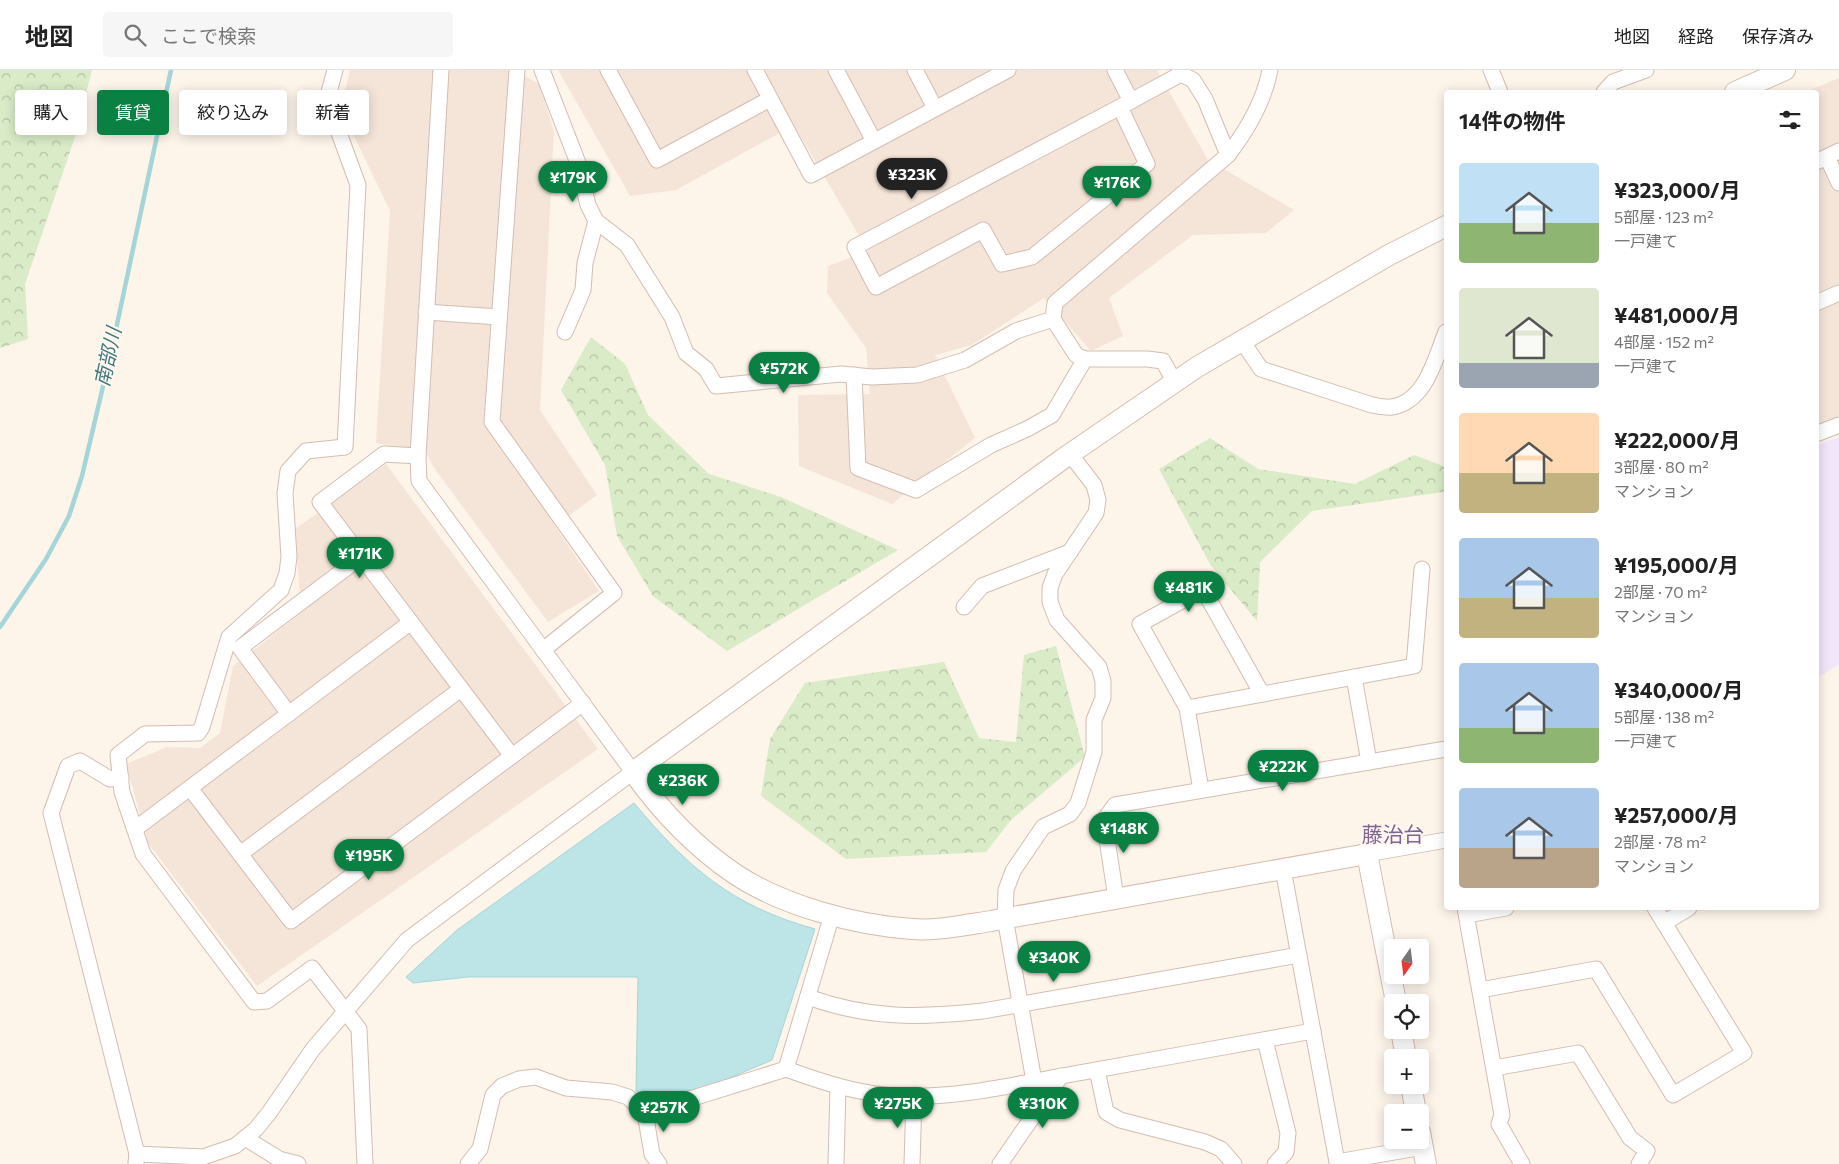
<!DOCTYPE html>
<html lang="ja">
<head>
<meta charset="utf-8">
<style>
	:root { --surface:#fff; --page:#f6f6f6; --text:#222; --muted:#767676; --line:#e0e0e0; --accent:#0b8043 }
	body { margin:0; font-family:Commissioner,"Noto Sans JP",sans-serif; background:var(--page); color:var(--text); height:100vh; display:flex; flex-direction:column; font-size:19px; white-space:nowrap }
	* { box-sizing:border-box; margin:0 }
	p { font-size:16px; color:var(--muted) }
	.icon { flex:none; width:28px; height:28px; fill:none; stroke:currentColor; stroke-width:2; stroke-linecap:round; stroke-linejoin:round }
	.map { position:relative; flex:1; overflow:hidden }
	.side { position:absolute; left:1444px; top:20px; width:375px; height:820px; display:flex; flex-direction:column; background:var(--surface); border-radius:5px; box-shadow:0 2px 12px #0003 }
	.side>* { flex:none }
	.banner { position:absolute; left:15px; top:20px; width:475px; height:45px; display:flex; gap:10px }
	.needle { width:32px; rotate:194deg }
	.buttons { position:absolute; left:1384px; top:869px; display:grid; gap:10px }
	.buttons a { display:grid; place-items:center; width:45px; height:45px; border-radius:5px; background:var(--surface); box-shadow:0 2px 12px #0003; font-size:25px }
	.price { position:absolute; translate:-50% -42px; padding:0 11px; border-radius:18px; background:var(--accent); color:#fff; font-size:16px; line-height:32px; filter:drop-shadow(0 1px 2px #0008) }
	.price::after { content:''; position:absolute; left:50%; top:30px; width:15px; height:11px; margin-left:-8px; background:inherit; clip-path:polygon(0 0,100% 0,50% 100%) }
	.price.on { background:#222; color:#fff }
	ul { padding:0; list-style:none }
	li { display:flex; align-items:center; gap:15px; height:125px; padding:0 15px }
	li span { display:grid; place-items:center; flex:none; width:140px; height:100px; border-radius:5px; color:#555 }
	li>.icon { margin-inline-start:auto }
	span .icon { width:60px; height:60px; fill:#fffc; stroke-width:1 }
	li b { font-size:21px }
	h2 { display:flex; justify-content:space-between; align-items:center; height:60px; padding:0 15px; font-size:21px }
	.tag { padding:0 18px; border-radius:5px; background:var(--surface); box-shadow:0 2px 12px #0003; font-size:18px; line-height:45px }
	.tag.on { background:var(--accent); color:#fff }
	header { display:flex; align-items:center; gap:30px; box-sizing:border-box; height:70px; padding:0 25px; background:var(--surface); border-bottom:1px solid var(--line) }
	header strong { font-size:24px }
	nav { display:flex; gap:28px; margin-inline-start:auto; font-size:18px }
	.search { width:350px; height:45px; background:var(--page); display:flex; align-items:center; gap:12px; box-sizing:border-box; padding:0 18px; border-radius:5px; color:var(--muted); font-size:19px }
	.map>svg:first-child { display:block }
	.residential { fill:#f5e5d8 }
	.education { fill:#f1e6fa }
	.forest { fill:url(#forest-crowns) }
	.water { fill:#bde5e7; stroke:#a3d5d9 }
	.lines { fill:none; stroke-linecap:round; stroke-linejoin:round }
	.stream { stroke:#a3d5d9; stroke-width:4.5 }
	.street-casing { stroke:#d2bdb1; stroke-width:17 }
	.secondary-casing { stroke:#d5bcae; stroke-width:22 }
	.street { stroke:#fff; stroke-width:15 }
	.secondary { stroke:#fff; stroke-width:20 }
	.labels { text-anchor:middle; stroke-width:4.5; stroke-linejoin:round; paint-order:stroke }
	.water-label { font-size:20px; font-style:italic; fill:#3f787d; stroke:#fff8f1 }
	.quarter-label { font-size:21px; fill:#806594; stroke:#fff8f1 }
</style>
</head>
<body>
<header>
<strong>地図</strong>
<div class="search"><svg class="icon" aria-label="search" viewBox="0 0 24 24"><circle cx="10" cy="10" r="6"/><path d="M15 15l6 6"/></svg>ここで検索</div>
<nav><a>地図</a><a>経路</a><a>保存済み</a></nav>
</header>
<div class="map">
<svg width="1839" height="1094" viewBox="0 0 1839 1094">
	<defs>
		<pattern id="forest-crowns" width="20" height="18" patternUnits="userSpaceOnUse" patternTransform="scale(1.25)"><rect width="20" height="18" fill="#d9ebc7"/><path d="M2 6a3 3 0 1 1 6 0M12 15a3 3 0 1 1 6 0" fill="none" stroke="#b5c1a4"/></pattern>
	</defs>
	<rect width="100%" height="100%" fill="#fdf4ea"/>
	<g class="residential">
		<polygon points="350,0 515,0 539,14 554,61 540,340 597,425 555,456 599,521 548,552 434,398 426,382 376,373 390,141 341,39"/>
		<polygon points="558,0 1157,0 1208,90 1294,140 1266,163 1193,165 1109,228 1123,266 1091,281 1044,228 972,275 935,285 975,368 892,434 799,396 798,325 870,324 866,278 827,223 828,196 868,181 794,55 676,120 630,126"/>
		<polygon points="1839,8 1839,346 1816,355 1816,22 1805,22"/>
		<polygon points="386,394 598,679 257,916 148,773 126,694 167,677 200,678 220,663 233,596 301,543 295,459"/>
	</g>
	<polygon class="education" points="1839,367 1839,594 1816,609 1816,375"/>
	<g class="forest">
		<polygon points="0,0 92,0 74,70 25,214 28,269 0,278"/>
		<polygon points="591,267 625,294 648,345 709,404 781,427 898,480 727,581 653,526 617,466 605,395 561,320"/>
		<polygon points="1210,368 1258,399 1355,414 1414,385 1446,397 1446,429 1443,422 1312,441 1260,492 1257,551 1211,496 1159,399"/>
		<polygon points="1056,576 1085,687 1011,750 986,782 846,789 761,726 770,669 805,613 944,592 979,668 1016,672 1024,585"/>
	</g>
	<path class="water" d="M634 733C688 798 732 836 815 859L772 990 713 1015 646 1030 636 1021 638 907H468L413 913 406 907 457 860Z"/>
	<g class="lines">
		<polyline class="stream" points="0,557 46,489 69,446 82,406 112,278 171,0"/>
		<g class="street-casing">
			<g id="street">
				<polyline points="335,0 328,26 331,41 358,115 345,377 306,381 288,401 285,423 289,487 287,503 281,520 229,567 202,657 198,663 145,664 118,685 122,722 143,784 254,932 267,931 312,898 359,959 365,1094"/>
				<polyline points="517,0 492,352 614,523 543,580"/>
				<polyline points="542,0 578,93 588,135 596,151 585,193 583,220 565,262"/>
				<polyline points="608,0 657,90 770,29"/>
				<polyline points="755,0 811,105 1008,0"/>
				<polyline points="836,0 874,71"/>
				<polyline points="915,0 935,38"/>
				<polyline points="1115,0 1131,31"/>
				<polyline points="1491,0 1500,22"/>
				<polyline points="1604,22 1613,12 1646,0"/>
				<polyline points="1120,37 1147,94 1032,187 1002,194 983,160 876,217 855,177 1120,37 1181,4 1193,10 1205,29 1228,85"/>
				<polyline points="1827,87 1839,113"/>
				<polyline points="1816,92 1839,81"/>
				<polyline points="596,151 627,175 672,247 686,283 706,299 716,316 841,304 872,307 917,305 965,290 1016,261 1053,249"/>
				<polyline points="1816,233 1839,223"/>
				<polyline points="426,242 499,247"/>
				<path d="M1242 271 1261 299 1372 335C1378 336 1386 338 1392 337 1426 331 1435 289 1446 262"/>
				<path d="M1085 289 1076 285 1053 249 1055 233 1228 85C1248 59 1264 32 1270 0"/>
				<polyline points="854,305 858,398 916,420 991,375 1027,359 1052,345 1085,289 1147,289 1163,291 1175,313"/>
				<polyline points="1816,364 1839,355"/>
				<polyline points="418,386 384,384 320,432 512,686"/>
				<polyline points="964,537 982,516 1070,482"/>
				<polyline points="1354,607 1369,692"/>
				<polyline points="1187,638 1414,596 1422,499"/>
				<polyline points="289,644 240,578 361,487"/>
				<polyline points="121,708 110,709 80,691 68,696 51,743 137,1084 136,1093"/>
				<polyline points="190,718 291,851 583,633"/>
				<polyline points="1201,720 1187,638 1140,554 1203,519 1262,624"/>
				<polyline points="135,759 411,552"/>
				<polyline points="240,784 461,619"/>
				<polyline points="1367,784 1446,770"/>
				<polyline points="1283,799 1337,1092 1423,1077"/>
				<polyline points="1116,828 1104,750 1115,735 1446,679"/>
				<polyline points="1465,838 1502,1045 1499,1054 1522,1094"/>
				<polyline points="1467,845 1506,838"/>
				<polyline points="1664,853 1689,838"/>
				<polyline points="1480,920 1596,899 1673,1025 1744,983 1655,838"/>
				<path d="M808 927C869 949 919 948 983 941L1299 885"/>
				<polyline points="1265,970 1288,1063 1286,1082 1275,1094"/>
				<polyline points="1494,998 1578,983 1630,1068 1647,1081 1639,1094"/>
				<path d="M786 999C822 1012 858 1024 897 1026 952 1029 1008 1016 1062 1006 1146 991 1229 976 1313 961"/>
				<polyline points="1097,1000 1106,1042 1120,1050 1205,1072 1221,1079 1234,1094"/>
				<polyline points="1034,1011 1005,848 1006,820 1013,801 1043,757 1070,744 1078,733 1094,682 1094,650 1103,628 1103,611 1099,597 1057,550 1050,532 1050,518 1055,504 1096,443 1098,430 1094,415 1070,384"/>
				<polyline points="645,1043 652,1084 659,1094"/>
				<polyline points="245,1068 279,1089 298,1094"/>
				<polyline points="137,1084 203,1087 235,1076 256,1059 269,1043 313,979 407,870 633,702 419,411 418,386 441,0"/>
				<polyline points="468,1094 480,1079 493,1025 502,1016 519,1009 536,1007 566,1018 612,1022 628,1027 645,1043 786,999 832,845"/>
				<polyline points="836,1094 838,1016"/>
				<polyline points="912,1094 914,1026"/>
				<polyline points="1000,1094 1061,1006"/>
			</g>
		</g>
		<g class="secondary-casing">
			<g id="secondary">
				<polyline points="1735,22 1785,0"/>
				<path d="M1396 932 1367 784 991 851C965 855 938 861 912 859 855 855 783 836 735 804 695 777 661 741 633 702L1064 388 1197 297 1389 185 1446 156"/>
				<polyline points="1401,960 1406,988"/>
				<polyline points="1411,1015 1416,1042"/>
				<polyline points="1420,1062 1426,1094"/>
			</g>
		</g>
		<use href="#street" class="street"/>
		<use href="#secondary" class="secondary"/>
	</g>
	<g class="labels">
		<g class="water-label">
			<text transform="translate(108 287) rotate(-78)" y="7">南部川</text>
		</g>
		<g class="quarter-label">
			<text x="1393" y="772">藤治台</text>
		</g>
	</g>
</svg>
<div class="buttons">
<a><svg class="needle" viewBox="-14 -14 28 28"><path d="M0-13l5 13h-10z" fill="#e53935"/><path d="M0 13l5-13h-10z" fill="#767676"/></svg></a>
<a><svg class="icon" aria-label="locate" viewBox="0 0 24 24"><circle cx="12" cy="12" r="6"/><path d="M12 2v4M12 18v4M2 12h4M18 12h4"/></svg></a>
<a>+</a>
<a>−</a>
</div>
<b class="price on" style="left:912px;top:130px">¥323K</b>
<b class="price" style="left:573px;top:133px">¥179K</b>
<b class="price" style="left:1117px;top:138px">¥176K</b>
<b class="price" style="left:784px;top:324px">¥572K</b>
<b class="price" style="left:360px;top:509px">¥171K</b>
<b class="price" style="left:1189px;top:543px">¥481K</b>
<b class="price" style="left:1283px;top:722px">¥222K</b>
<b class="price" style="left:683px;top:736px">¥236K</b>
<b class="price" style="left:1124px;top:784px">¥148K</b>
<b class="price" style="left:369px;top:811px">¥195K</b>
<b class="price" style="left:1054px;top:913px">¥340K</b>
<b class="price" style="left:898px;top:1059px">¥275K</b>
<b class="price" style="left:1043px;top:1059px">¥310K</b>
<b class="price" style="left:664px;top:1063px">¥257K</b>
<div class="banner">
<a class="tag">購入</a>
<a class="tag on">賃貸</a>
<a class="tag">絞り込み</a>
<a class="tag">新着</a>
</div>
<section class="side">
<h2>14件の物件<svg class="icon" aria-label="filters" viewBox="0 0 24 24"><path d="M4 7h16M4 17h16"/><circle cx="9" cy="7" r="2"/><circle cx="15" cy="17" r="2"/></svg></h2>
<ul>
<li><span style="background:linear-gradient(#bfe0f5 60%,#8fb573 0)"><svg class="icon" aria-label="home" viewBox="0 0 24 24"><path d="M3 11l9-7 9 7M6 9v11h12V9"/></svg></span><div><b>¥323,000/月</b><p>5部屋 · 123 m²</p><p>一戸建て</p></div></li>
<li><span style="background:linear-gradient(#dfe7d0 75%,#9aa5b1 0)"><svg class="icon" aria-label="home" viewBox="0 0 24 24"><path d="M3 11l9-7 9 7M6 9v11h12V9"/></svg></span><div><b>¥481,000/月</b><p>4部屋 · 152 m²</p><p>一戸建て</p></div></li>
<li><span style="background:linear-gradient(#ffd9b3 60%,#c2b280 0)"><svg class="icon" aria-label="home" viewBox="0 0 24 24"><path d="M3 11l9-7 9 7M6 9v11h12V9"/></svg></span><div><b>¥222,000/月</b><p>3部屋 · 80 m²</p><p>マンション</p></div></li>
<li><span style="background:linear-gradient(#a9c7e8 60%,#c2b280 0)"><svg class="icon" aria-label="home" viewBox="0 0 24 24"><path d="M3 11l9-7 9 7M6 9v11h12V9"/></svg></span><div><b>¥195,000/月</b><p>2部屋 · 70 m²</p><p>マンション</p></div></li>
<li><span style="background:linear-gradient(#a9c7e8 65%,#8fb573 0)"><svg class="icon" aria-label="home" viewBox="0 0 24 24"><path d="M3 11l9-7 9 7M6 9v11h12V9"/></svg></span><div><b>¥340,000/月</b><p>5部屋 · 138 m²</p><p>一戸建て</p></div></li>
<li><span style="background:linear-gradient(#a9c7e8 60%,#b9a48a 0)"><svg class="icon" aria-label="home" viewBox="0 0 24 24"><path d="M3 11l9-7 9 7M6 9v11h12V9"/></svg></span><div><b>¥257,000/月</b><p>2部屋 · 78 m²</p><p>マンション</p></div></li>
</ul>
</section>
</div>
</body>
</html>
